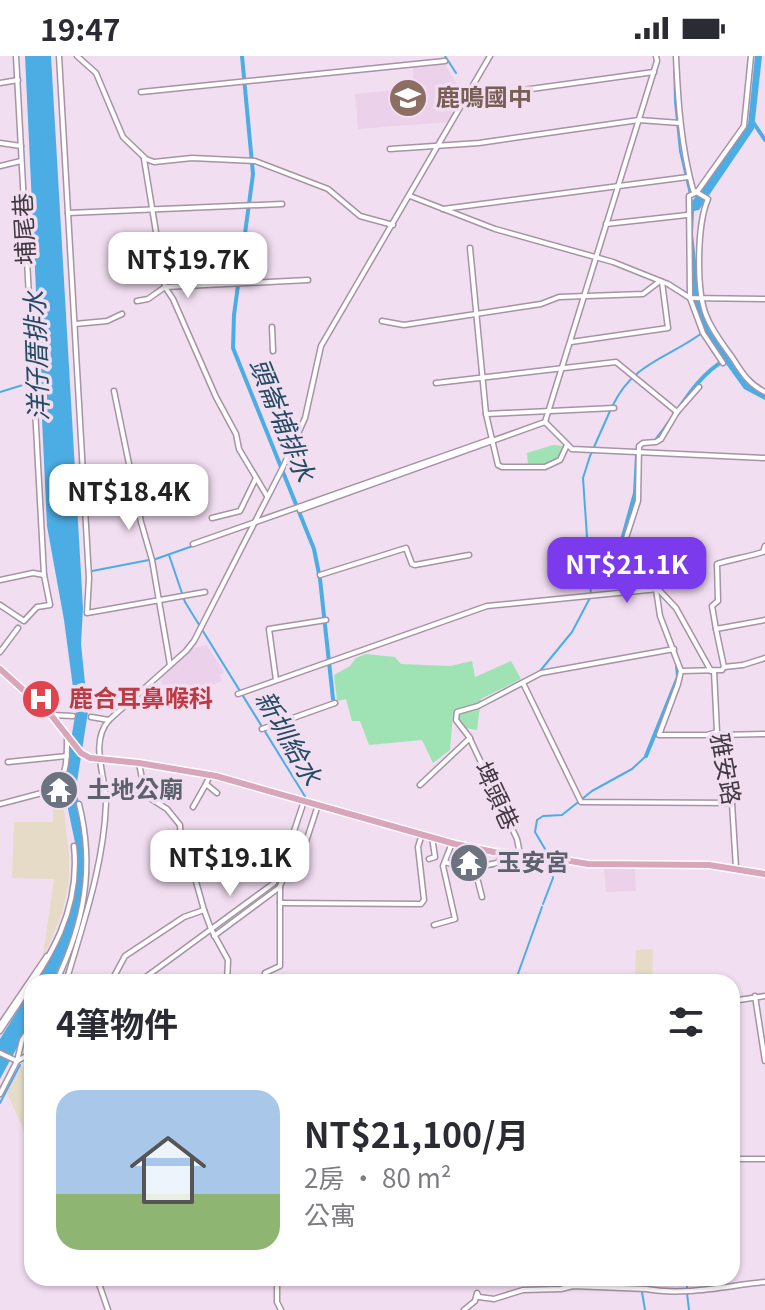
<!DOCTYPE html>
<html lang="zh-TW">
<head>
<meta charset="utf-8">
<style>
	:root { --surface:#fff; --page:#f2f2f3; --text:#2b2b33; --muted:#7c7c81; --accent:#7c3aed }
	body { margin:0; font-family:Georgia,"Noto Sans TC",serif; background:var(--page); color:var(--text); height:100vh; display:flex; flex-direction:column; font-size:30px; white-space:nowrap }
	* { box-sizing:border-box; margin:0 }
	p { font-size:26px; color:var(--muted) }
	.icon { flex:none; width:44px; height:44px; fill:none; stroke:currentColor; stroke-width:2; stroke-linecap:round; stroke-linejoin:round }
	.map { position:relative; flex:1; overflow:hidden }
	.details { position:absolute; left:24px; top:918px; width:716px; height:312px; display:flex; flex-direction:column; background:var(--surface); border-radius:24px; box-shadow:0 2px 6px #0004 }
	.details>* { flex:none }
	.price { position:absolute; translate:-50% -68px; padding:0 18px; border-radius:16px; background:#fff; color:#222; font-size:26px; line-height:52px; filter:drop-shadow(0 2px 4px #0008) }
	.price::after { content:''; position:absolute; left:50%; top:48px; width:24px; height:18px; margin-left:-12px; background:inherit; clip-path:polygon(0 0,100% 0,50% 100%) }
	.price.active { background:var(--accent); color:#fff }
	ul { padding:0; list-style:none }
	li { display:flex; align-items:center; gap:24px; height:200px; padding:0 32px }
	li span { display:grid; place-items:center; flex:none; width:224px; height:160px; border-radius:24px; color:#555 }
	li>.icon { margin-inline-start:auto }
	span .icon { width:96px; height:96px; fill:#fffc; stroke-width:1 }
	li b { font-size:34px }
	h2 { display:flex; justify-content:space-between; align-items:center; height:96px; padding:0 32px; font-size:34px }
	.status { display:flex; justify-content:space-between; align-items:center; height:56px; padding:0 40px; background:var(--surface); direction:ltr }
	.status svg { height:22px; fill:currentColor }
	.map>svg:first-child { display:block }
	.built { fill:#ebd1ea }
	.industrial { fill:#e5dbc6 }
	.green { fill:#9fe3b4 }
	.water { fill:#4cade5 }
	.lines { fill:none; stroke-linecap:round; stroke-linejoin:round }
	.stream { stroke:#4cade5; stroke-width:2 }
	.canal { stroke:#4cade5; stroke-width:4 }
	.minor-casing { stroke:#a693a5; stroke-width:7 }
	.major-casing { stroke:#fff; stroke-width:9 }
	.minor { stroke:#fff; stroke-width:4 }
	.major { stroke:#d9a5bb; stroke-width:6 }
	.labels { text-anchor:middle; stroke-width:7; stroke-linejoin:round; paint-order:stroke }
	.education-label { font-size:24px; font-weight:bold; fill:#785e54; stroke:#f2def1; text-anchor:start }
	.street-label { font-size:24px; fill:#423a42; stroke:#f2def1 }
	.health-label { font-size:24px; font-weight:bold; fill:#be3a42; stroke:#f2def1; text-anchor:start }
	.worship-label { font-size:24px; font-weight:bold; fill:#5b616d; stroke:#f2def1; text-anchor:start }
	.water-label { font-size:26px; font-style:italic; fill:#234b63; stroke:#f2def1 }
</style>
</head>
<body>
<div class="status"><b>19:47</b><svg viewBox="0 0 49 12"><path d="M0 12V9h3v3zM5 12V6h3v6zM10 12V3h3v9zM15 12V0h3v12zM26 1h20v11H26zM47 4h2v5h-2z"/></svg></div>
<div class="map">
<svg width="765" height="1254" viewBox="0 0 765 1254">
	<rect width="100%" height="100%" fill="#f2def1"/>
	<g class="built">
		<polygon points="445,9 460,33 460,47 449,66 358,73 355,38 414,32 413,12"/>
		<polygon points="207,589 224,616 220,619 222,625 201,634 198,629 165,636 160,621 193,592"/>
		<polygon points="604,812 635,812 636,835 606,836"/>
	</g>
	<g class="industrial">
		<polygon points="53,739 62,739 69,799 69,825 63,854 42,906 54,823 12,822 14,766 53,766"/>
		<polygon points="653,893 652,926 635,926 636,894"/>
		<polygon points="21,1010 32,1015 32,1121 30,1102 22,1070 7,1037"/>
	</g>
	<g class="green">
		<polygon points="553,389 563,390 558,405 548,409 528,410 527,397"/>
		<polygon points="366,598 395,601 401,608 450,610 472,605 475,621 511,605 521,623 481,643 477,674 465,672 458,663 458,658 453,658 450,694 433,707 422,684 369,689 360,665 352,665 346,643 337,645 334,619 350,610 356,602"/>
	</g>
	<g class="water">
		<polygon points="25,0 51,0 83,552 81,588 88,656 76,732 85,778 85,833 68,892 52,926 35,926 57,888 68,860 77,796 68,753 65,720 76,654 64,564 47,470"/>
		<polygon points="755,0 762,0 754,73 699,154 694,155 693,178 701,252 710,275 744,324 765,339 765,344 744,333 716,294 703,273 694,253 691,235 691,147 748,68"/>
		<polygon points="32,931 32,964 0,1023 0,983"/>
	</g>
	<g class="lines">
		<g class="stream">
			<polyline points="445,0 456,17"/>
			<polyline points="674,0 675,46 680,95 692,147"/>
			<polyline points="0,336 26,328 42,328"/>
			<path d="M613 349C633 307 668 302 702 277"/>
			<polyline points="169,499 185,546 306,742"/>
			<polyline points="153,504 238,474"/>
			<polyline points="92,515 149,504"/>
			<polyline points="540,615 572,576 591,540 583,422 590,400 610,355"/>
			<polyline points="291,791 305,748"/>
			<polyline points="548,798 535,776 537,764 543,760 562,759 592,735 632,713 646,700"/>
			<polyline points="543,848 553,822 551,804"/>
			<polyline points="143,926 276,828 280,820"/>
			<polyline points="515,926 542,851"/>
			<polyline points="0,1047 20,1009"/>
			<polyline points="687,1233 687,1222"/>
			<polyline points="687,1237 689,1254"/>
			<polyline points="645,1254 642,1236 647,1222"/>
		</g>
		<g class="canal">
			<polyline points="242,0 253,118 234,259 233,292 314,493 320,523 333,643"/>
			<polyline points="753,66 765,84"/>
			<path d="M656 384C677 359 694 321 725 304"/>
			<polyline points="637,398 635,437 622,484 645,511 655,528"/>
			<polyline points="646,700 678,621 677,609"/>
		</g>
		<g class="minor-casing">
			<g id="minor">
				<polyline points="59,0 89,522 87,557 205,536"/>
				<polyline points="77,0 96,17 123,81 146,103 154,106 192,102 255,105 328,133 360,160 393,169"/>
				<path d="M676 0C678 46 681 90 693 134L708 143C697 168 696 233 706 259 712 275 722 287 732 301 741 315 748 328 765 336"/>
				<polyline points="0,27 18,24"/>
				<polyline points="141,36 445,5"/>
				<polyline points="468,38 480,40 654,16"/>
				<polyline points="0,87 21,90"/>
				<polyline points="390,93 479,87 639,64 680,67"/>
				<polyline points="144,103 165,231 173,243 216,341 236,378 239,393 267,440"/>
				<polyline points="0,110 21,105"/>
				<polyline points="410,140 495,173 613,206 668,228 690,242 765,243"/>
				<polyline points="443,153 688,121"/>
				<polyline points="68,157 282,148"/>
				<polyline points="606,168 687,159"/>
				<polyline points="470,192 486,358 498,409 502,411 545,411 560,404 567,389"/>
				<polyline points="137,245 148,243 165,231 308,224"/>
				<polyline points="382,265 404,269 541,248 559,241 643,238 660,225"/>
				<polyline points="75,268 107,265 122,258"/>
				<polyline points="272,271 273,295"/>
				<polyline points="571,286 668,272 662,226"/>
				<polyline points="723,307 703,277 690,242 689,140 697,136 744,70 751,0"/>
				<polyline points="436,327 616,306 677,356"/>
				<polyline points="699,331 677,356 661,383 656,386 643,387 639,390 638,445 625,485 647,508 654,520 660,560 681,615 678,628 659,679 707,679 717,676"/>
				<polyline points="114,335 141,466 152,504 170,609"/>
				<polyline points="486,358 614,352"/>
				<polyline points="545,366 572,393 765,402"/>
				<polyline points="300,454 545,366 657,5 656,0"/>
				<polyline points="212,462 240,455 256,422"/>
				<polyline points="193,488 492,383"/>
				<polyline points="320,519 406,492 412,508 415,509 469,499"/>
				<polyline points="0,524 33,517 44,519"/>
				<polyline points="0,549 24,565 37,551 50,549 44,519 16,0"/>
				<path d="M716 573 712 550 718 545 717 508C732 503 748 501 763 496L765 490"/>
				<polyline points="0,596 18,572"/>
				<polyline points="724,611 743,609 765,602"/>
				<polyline points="681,615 722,614 724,611 716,573 765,564"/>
				<polyline points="714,615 717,676 721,712 732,747 736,812"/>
				<polyline points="276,624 269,573 326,564"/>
				<polyline points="523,627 581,746 732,747"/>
				<polyline points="238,638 487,550 658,533 676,552 711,615"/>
				<polyline points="52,659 73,660"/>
				<polyline points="91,661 109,664"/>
				<polyline points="262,673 335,647"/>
				<polyline points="719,679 765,678"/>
				<polyline points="470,683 517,783 520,798"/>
				<polyline points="8,706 67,700"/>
				<polyline points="139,707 145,739"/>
				<polyline points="210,719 206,728 217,737"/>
				<polyline points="420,729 470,682 456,664 457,656 478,650 541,617 674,593"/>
				<polyline points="105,738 145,739 167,753 180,769 181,788 189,797 189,811 195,822 204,854 211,873 228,904 227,926"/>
				<path d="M0 748 53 734C68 722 67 698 67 680"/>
				<polyline points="193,751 206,728"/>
				<polyline points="429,803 435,801 432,781"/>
				<path d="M445 806C464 813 482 811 501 806L499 797"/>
				<polyline points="298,810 318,749"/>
				<polyline points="474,810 482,841"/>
				<polyline points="280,847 421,848 424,844 418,791 422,778"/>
				<polyline points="434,869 455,863 443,810 452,787"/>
				<polyline points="214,880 280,831"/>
				<path d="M56 926C84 867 95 812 79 748"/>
				<path d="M66 926C83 868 104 808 106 747 106 720 89 687 109 664L186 595 194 585 283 411 305 362 321 290 490 0"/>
				<polyline points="111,926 125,900 184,861 204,854"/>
				<polyline points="139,926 274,827 283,808 304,745"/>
				<polyline points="267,926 265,917 280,910 280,830 289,809"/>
				<polyline points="755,940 765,1005"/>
				<polyline points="732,945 765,940"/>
				<polyline points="0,969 47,900"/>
				<path d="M0 975C39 915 82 866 74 790"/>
				<polyline points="0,997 17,1005"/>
				<polyline points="17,1005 32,997"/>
				<polyline points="0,1038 17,1005 22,984 32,969"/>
				<polyline points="732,1103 765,1103"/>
				<polyline points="97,1222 108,1254"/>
				<polyline points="277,1222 277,1246 281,1254"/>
				<path d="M464 1254 475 1245 477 1237 479 1241 494 1243 523 1234 561 1233 573 1230 646 1233C685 1240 725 1230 765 1226"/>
			</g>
		</g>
		<g class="major-casing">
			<polyline id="major" points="0,613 51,659 81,697 90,702 139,707 216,720 455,788 494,796 536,799 588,808 709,809 765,818"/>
		</g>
		<use href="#minor" class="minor"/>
		<use href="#major" class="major"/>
	</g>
	<defs>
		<g id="school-disc" transform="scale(2)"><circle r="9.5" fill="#8d6e63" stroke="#f2def1"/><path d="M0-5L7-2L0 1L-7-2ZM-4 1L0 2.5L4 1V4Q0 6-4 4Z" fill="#fff"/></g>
		<g id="hospital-disc" transform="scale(2)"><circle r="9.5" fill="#e0444e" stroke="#f2def1"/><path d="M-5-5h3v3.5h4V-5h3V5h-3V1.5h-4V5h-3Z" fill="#fff"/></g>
		<g id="temple-disc" transform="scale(2)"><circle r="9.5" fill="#6b7280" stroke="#f2def1"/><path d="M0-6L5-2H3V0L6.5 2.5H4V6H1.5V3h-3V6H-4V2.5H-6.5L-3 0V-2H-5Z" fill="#fff"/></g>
	</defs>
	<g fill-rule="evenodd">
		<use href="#school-disc" x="408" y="42"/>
		<use href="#hospital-disc" x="41" y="643"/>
		<use href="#temple-disc" x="59" y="734"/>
		<use href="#temple-disc" x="469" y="807"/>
	</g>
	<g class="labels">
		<g class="education-label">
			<text x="436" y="50">鹿鳴國中</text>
		</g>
		<g class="street-label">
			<text transform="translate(25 173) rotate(-93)" y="8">埔尾巷</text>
			<text transform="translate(725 713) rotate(80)" y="8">雅安路</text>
			<text transform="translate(496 740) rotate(65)" y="8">埤頭巷</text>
		</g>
		<g class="health-label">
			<text x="69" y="651">鹿合耳鼻喉科</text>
		</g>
		<g class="worship-label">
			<text x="87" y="742">土地公廟</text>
			<text x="497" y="815">玉安宮</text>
		</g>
		<g class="water-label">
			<text transform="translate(37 300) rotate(-92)" y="9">洋仔厝排水</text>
			<text transform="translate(282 364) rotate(68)" y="9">頭崙埔排水</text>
			<text transform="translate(288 682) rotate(60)" y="9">新圳給水</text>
		</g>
	</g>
</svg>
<b class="price" style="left:188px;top:244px">NT$19.7K</b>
<b class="price" style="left:129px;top:476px">NT$18.4K</b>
<b class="price active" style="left:627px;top:549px">NT$21.1K</b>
<b class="price" style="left:230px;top:842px">NT$19.1K</b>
<section class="details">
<h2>4筆物件<svg class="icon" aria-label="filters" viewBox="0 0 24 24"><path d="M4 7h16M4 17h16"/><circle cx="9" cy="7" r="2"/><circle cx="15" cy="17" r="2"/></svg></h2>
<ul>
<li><span style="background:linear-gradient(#a9c7e8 65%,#8fb573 0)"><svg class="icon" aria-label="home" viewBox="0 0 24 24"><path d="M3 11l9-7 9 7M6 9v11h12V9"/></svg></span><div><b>NT$21,100/月</b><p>2房 · 80 m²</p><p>公寓</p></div></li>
</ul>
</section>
</div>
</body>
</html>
